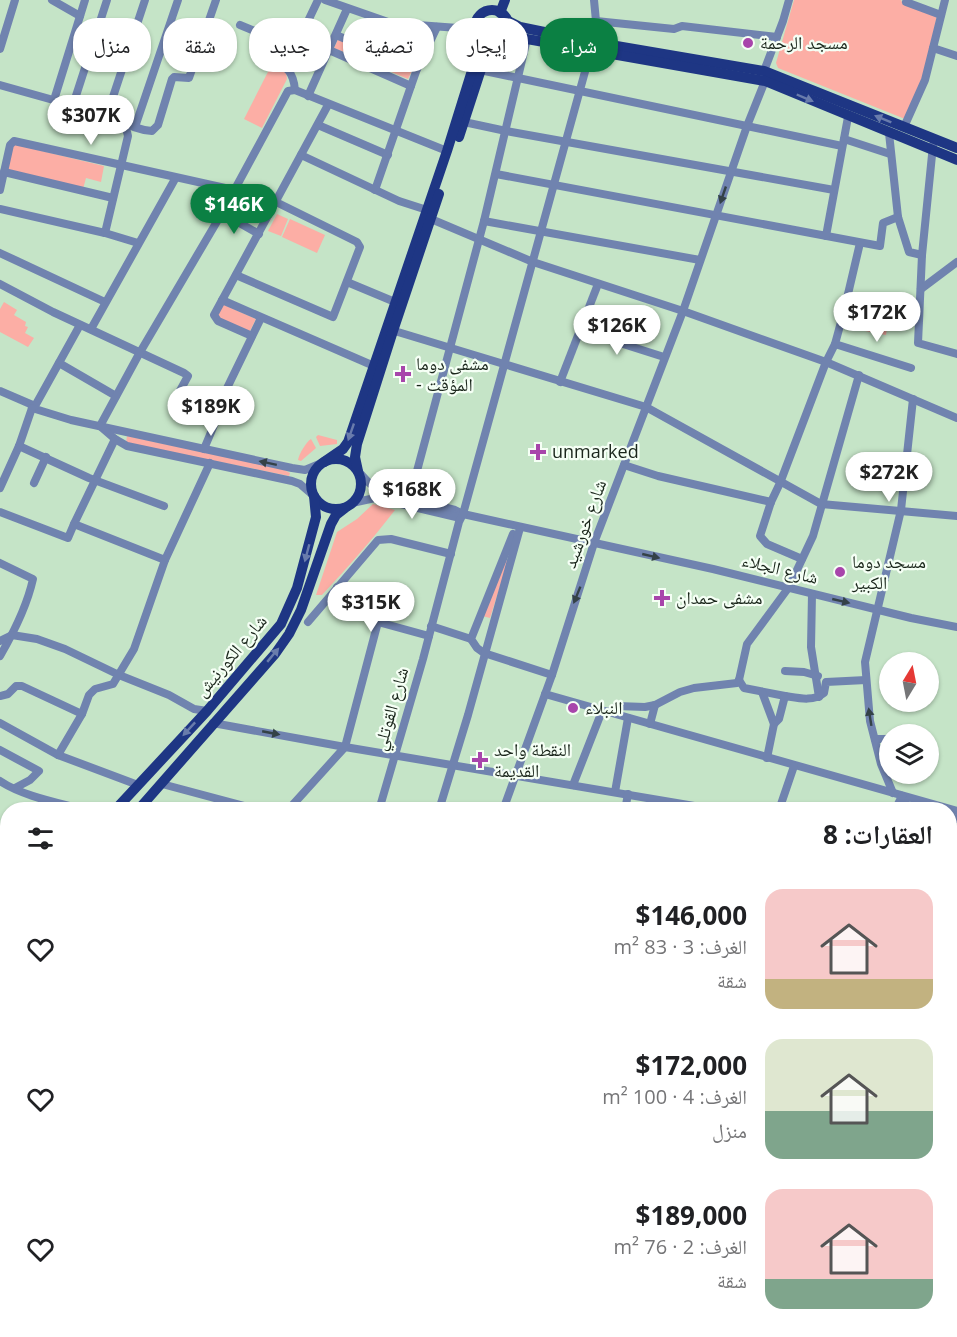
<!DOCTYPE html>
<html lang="ar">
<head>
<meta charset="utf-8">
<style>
	:root { --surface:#fff; --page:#f2f2f2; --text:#202124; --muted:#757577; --accent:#0b8043 }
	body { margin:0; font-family:"Open Sans","Noto Naskh Arabic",sans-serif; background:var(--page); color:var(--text); direction:rtl; height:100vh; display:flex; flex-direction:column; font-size:22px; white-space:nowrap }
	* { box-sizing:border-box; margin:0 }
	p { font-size:20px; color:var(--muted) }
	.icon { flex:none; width:33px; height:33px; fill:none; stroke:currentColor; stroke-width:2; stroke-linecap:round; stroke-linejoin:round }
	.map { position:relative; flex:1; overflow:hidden; direction:ltr }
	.panel { position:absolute; left:0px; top:802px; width:957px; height:536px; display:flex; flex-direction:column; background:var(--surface); border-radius:24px 24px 0 0; box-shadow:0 2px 4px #0004; direction:rtl }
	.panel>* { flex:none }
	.guide { position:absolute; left:18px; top:18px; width:600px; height:54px; direction:rtl; display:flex; gap:12px }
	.needle { width:39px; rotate:10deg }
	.fabs { position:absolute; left:879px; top:652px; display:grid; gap:12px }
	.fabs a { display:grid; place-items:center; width:60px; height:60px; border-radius:50%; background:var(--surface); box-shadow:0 2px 4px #0004; font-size:30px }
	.price { position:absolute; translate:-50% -51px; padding:0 14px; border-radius:21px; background:#fff; color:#222; font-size:20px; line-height:39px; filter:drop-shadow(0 2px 3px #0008) }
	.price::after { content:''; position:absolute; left:50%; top:36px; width:18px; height:14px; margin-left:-9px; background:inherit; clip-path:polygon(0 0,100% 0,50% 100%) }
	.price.on { background:var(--accent); color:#fff }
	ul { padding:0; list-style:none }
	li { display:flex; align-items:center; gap:18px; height:150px; padding:0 24px }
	li span { display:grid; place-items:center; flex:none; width:168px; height:120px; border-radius:18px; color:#555 }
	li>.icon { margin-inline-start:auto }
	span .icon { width:72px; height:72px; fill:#fffc; stroke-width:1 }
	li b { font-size:26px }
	h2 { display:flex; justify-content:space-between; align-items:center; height:72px; padding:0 24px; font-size:26px }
	.chip { padding:0 21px; border-radius:24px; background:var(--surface); box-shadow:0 2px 4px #0004; font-size:21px; line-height:54px }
	.chip.on { background:var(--accent); color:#fff }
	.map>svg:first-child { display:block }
	.green { fill:#fcaea5 }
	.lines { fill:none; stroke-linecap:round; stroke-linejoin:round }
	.minor { stroke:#7083af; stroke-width:8 }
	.major { stroke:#1e3684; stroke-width:10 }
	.oneway { fill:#697cac }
	.oneway2 { fill:#344247 }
	.poi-dot { fill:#a845ab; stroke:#f5fff5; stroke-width:2 }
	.labels { text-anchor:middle; stroke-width:4.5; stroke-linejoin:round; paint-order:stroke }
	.poi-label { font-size:18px; fill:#1a261b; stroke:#f5fff5; text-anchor:start }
	.street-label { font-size:18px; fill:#1a261b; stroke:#f5fff5 }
</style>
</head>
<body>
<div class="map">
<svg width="957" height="1337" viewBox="0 0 957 1337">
	<rect width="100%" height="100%" fill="#c5e4c7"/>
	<g class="green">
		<polygon points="794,0 901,0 903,4 937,16 923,78 905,119 778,68 776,63"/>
		<polygon points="339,37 413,69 408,79 334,48"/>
		<polygon points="271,66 286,73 287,79 262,128 244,119"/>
		<polygon points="13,144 104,166 101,182 86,178 83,189 7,171"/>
		<polygon points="277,214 288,219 281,236 268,231"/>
		<polygon points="290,219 325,235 317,253 282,237"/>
		<polygon points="4,302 17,310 14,315 26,322 25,326 28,327 25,333 34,338 28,347 0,332 0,309"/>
		<polygon points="222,304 256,319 249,333 217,317"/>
		<polygon points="863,313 889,317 886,335 860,330"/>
		<polygon points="318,435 337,440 337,444 320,446 316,437"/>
		<polygon points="127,436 282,469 290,473 289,476 126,443"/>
		<path d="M311 439 316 448 301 461 298 460C299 454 306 442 311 439Z"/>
		<path d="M373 504 395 510C372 540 348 567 322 595H316L337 532 357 519Z"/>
		<polygon points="505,560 508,561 490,618 482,616"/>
	</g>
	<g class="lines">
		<g class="minor">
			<polyline points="52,0 80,16"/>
			<polyline points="325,0 391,23 458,28 475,26"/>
			<polyline points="906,2 941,15"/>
			<polyline points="596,21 674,29 682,26 777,37"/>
			<polyline points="240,25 264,35"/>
			<polyline points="593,42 596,21 594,0"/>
			<polyline points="360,45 372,18"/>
			<polyline points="933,48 957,56"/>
			<polyline points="0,49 15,0"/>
			<polyline points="329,50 411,86 417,69 336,35"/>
			<polyline points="417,69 437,27"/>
			<polyline points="480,70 842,146"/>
			<path d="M0 85 107 115C122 121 135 130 152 131L158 125 172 79 174 77 189 78 216 0"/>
			<path d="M295 90C292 58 274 70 259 49L264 35 269 30 295 41 299 40 318 0"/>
			<polyline points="308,96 347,9"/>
			<polyline points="54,100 85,0"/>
			<polyline points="73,105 107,0"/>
			<polyline points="107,115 145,0"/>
			<polyline points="464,122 506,131 834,190"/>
			<polyline points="318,125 388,155"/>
			<polyline points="135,127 178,0"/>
			<polyline points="904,127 925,80 945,0"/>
			<polyline points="889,133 898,217 909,252 922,255"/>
			<polyline points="844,139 890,154"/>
			<polyline points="933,145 922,255 918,343 957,354"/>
			<polyline points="301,155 399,201 427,210"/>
			<polyline points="4,172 113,198"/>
			<polyline points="496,174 880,246 883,223 898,217"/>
			<polyline points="0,190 10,145 14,141 234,190"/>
			<polyline points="375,190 411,86"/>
			<polyline points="0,209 105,233 138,243"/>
			<polyline points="222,213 259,234"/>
			<polyline points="431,219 533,262 683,311 826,362 957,418"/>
			<polyline points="484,221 700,260"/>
			<polyline points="105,233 128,136 125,124"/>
			<polyline points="826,236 848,117"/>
			<polyline points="0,253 105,302"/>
			<polyline points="236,275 333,317 360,247 357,242 276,202"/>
			<polyline points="347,282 395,302"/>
			<polyline points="0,284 53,312 184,373 188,376 176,398 213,417 261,318"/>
			<polyline points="921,289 957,262"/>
			<polyline points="222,300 374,366"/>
			<polyline points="91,329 175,179"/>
			<polyline points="388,329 646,407 821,504 957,516"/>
			<polyline points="579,330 664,357"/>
			<polyline points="252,336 218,321 214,315 328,105"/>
			<polyline points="835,344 911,368"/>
			<polyline points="59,363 116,396"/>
			<polyline points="560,382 598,284"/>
			<polyline points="0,391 35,406 32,408 71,420 292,468 305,470 324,462"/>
			<polyline points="35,406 80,325"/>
			<polyline points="100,426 139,354 222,213 288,91 295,90 447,151"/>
			<polyline points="100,426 115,439 127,446 292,481 300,484 314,496"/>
			<polyline points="115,439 74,524 165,560"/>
			<polyline points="19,446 89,478 164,506"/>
			<polyline points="204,449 217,418 213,417"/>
			<polyline points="624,465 658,476 771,502"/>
			<polyline points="358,471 368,482 380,491 455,510 463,514 713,569 911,618 957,627"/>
			<polyline points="34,483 46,457"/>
			<polyline points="0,488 19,446 32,408"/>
			<polyline points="410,497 484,221 527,39"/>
			<polyline points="352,503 375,498 456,517 463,514"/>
			<polyline points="0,512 68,538 74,524"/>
			<polyline points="513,534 471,639 477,648 484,653 552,675"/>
			<polyline points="802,559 767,544 760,536 771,502 780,483 826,362 835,344 844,311 860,243"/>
			<path d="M0 563 33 579C27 606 14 632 0 656"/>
			<polyline points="337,587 378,622 429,636"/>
			<polyline points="812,594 811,647 819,697"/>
			<polyline points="308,622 378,540 391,539 451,554"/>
			<polyline points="431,626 471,639"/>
			<polyline points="0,641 12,635 37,639 65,649 119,675 169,695 194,709 207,711"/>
			<polyline points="785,671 804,672 818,676"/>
			<polyline points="739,680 744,688 785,696"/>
			<path d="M762 692 774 724 779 719 785 696C798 698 813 702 824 693L826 682 866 680"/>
			<polyline points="545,694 957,811"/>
			<polyline points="0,696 8,694 16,686 22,686 82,714"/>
			<polyline points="608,712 617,706 645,707 655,705 680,692 694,688 737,683 739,680 747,644 789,587 813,536 859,375"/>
			<polyline points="0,723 58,755 138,785"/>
			<polyline points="213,723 345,747 718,810"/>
			<polyline points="650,724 655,705"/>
			<polyline points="875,739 890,739"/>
			<polyline points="0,750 39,771 30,780 15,788"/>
			<polyline points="58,755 82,714 89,695 95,689 113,684 134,649 165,560 210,463"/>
			<polyline points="767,758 774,724"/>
			<path d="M0 781C22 796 59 803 85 810"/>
			<polyline points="162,784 259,810"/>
			<polyline points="573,785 602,711"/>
			<polyline points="615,792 628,718"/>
			<polyline points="893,793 881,764 870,721 865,662 901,510 913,399"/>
			<polyline points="902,796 907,805 925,810"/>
			<polyline points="505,805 524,810"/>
			<polyline points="288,810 345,747 378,622"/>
			<polyline points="379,810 423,659 459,522 463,514 591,50"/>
			<polyline points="439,810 468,715 520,528"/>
			<polyline points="503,810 552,675 594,543 683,311 747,126 765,81 764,71 783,21 789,0"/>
			<polyline points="625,810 628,794"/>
			<polyline points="779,810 794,766"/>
			<polyline points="895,810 902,796"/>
			<polyline points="950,817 957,819"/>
			<polyline points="950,850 957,851"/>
			<polyline points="0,851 8,854"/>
			<polyline points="950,923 957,899"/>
			<polyline points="950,1002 957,1005"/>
			<polyline points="0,1006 8,1013"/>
			<polyline points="950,1047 957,1049"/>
			<polyline points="950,1083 957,1086"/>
			<polyline points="0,1125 8,1117"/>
			<polyline points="950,1170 957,1171"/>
			<polyline points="0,1203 8,1201"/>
			<polyline points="950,1232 957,1237"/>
			<polyline points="0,1277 8,1274"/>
			<polyline points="950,1307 957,1309"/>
			<polyline points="44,1330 44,1337"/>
			<polyline points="123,1330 123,1337"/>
			<polyline points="462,1330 481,1337"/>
			<polyline points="520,1330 541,1337"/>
			<polyline points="579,1330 598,1337"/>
			<polyline points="766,1330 786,1337"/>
			<polyline points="948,1330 957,1334"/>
			<polyline points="297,1332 329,1334 330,1337"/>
			<polyline points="166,1337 208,1332"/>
			<polyline points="625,1337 628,1330"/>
			<polyline points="884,1337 885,1330"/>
		</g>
		<g class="major">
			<circle cx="492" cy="27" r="17"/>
			<polyline points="500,13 505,0"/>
			<polyline points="508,21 520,27 593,42 764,71 957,148"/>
			<polyline points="502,41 507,39 527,39 765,81 957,160"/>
			<polyline points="459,137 485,57 498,43"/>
			<circle cx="336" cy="484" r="25"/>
			<polyline points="324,462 343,449 348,442 447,151 475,61 478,37"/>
			<polyline points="358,471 355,457 357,444 393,331 439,194"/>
			<polyline points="115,810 207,711 281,624 297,588 316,517 314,496"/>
			<polyline points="138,810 275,654 289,634 301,610 331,524 336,515 345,508"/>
			<polyline points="0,937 8,929"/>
			<polyline points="0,958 8,949"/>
			<polyline points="950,1095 957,1092"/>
			<polyline points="950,1106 957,1103"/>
			<polyline points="0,1296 8,1294"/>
			<polyline points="0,1307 8,1305"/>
			<polyline points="731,1337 736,1330"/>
		</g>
	</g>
	<defs><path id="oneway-solid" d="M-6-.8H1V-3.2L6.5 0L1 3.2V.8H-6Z" transform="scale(1.5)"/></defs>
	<g class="oneway">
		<use href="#oneway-solid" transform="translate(805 98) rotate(23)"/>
		<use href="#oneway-solid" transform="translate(883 119) rotate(-158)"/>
		<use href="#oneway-solid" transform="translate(351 432) rotate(109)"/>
		<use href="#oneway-solid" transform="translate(307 553) rotate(105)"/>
		<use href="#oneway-solid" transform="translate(273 655) rotate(-50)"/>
		<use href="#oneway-solid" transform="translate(189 729) rotate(133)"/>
	</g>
	<g class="oneway2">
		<use href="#oneway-solid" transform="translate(723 195) rotate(109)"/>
		<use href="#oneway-solid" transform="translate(268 463) rotate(-168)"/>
		<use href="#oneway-solid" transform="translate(651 556) rotate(13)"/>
		<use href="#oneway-solid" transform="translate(577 595) rotate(112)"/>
		<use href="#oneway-solid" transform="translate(841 601) rotate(13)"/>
		<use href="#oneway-solid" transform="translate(870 717) rotate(-99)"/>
		<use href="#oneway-solid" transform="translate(271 733) rotate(11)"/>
	</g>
	<g class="poi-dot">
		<circle cx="748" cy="43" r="6"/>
		<path d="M400 365h6v6h6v6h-6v6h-6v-6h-6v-6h6z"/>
		<path d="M535 443h6v6h6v6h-6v6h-6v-6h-6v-6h6z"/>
		<circle cx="840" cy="572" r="6"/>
		<path d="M659 589h6v6h6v6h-6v6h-6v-6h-6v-6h6z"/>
		<circle cx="573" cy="708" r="6"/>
		<path d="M477 751h6v6h6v6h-6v6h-6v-6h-6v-6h6z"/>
	</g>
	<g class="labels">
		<g class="poi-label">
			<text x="760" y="49">مسجد الرحمة</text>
			<text x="416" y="370">مشفى دوما<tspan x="416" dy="21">- المؤقت</tspan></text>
			<text x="552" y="458">unmarked</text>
			<text x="852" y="568">مسجد دوما<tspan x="852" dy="21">الكبير</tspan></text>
			<text x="676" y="604">مشفى حمدان</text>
			<text x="585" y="714">النبلاء</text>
			<text x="494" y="756">النقطة واحد<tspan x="494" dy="21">القديمة</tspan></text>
		</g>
		<g class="street-label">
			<text transform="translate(585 524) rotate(-70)" y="6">شارع خورشيد</text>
			<text transform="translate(780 569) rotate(14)" y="6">شارع الجلاء</text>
			<text transform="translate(231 656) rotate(-50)" y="6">شارع الكورنيش</text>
			<text transform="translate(391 709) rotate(-74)" y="6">شارع القوتلي</text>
		</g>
	</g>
</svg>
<div class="fabs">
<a><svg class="needle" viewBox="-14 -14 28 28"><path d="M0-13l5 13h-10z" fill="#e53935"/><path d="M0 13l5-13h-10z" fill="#757577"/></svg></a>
<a><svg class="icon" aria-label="layers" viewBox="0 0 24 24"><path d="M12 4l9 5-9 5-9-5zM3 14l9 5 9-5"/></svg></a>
</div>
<b class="price" style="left:91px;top:146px">$307K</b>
<b class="price on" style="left:234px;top:235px">$146K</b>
<b class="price" style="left:877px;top:343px">$172K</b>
<b class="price" style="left:617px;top:356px">$126K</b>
<b class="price" style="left:211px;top:437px">$189K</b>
<b class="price" style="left:889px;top:503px">$272K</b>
<b class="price" style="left:412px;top:520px">$168K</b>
<b class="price" style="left:371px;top:633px">$315K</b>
<div class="guide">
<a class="chip on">شراء</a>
<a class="chip">إيجار</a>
<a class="chip">تصفية</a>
<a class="chip">جديد</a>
<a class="chip">شقة</a>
<a class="chip">منزل</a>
</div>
<section class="panel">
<h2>العقارات: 8<svg class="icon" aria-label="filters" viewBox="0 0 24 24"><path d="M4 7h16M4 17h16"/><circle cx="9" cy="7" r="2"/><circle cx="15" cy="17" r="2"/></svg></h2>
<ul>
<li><span style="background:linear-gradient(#f6c9c9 75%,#c2b280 0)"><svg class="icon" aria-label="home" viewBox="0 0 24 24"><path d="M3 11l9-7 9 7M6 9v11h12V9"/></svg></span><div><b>$146,000</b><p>الغرف: 3 · 83 m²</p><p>شقة</p></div><svg class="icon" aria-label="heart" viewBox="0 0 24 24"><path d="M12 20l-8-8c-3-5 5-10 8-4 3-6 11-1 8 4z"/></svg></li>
<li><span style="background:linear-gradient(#dfe7d0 60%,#7fa58c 0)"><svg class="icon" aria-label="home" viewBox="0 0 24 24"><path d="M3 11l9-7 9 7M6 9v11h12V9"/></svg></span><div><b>$172,000</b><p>الغرف: 4 · 100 m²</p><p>منزل</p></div><svg class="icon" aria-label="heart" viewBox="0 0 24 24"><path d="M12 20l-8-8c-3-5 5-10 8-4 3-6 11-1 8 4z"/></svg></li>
<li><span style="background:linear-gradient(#f6c9c9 75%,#7fa58c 0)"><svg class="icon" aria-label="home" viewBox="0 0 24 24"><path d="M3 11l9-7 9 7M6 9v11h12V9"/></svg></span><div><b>$189,000</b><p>الغرف: 2 · 76 m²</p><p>شقة</p></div><svg class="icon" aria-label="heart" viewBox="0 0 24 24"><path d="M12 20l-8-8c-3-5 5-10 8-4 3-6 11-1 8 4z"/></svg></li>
</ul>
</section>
</div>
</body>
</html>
